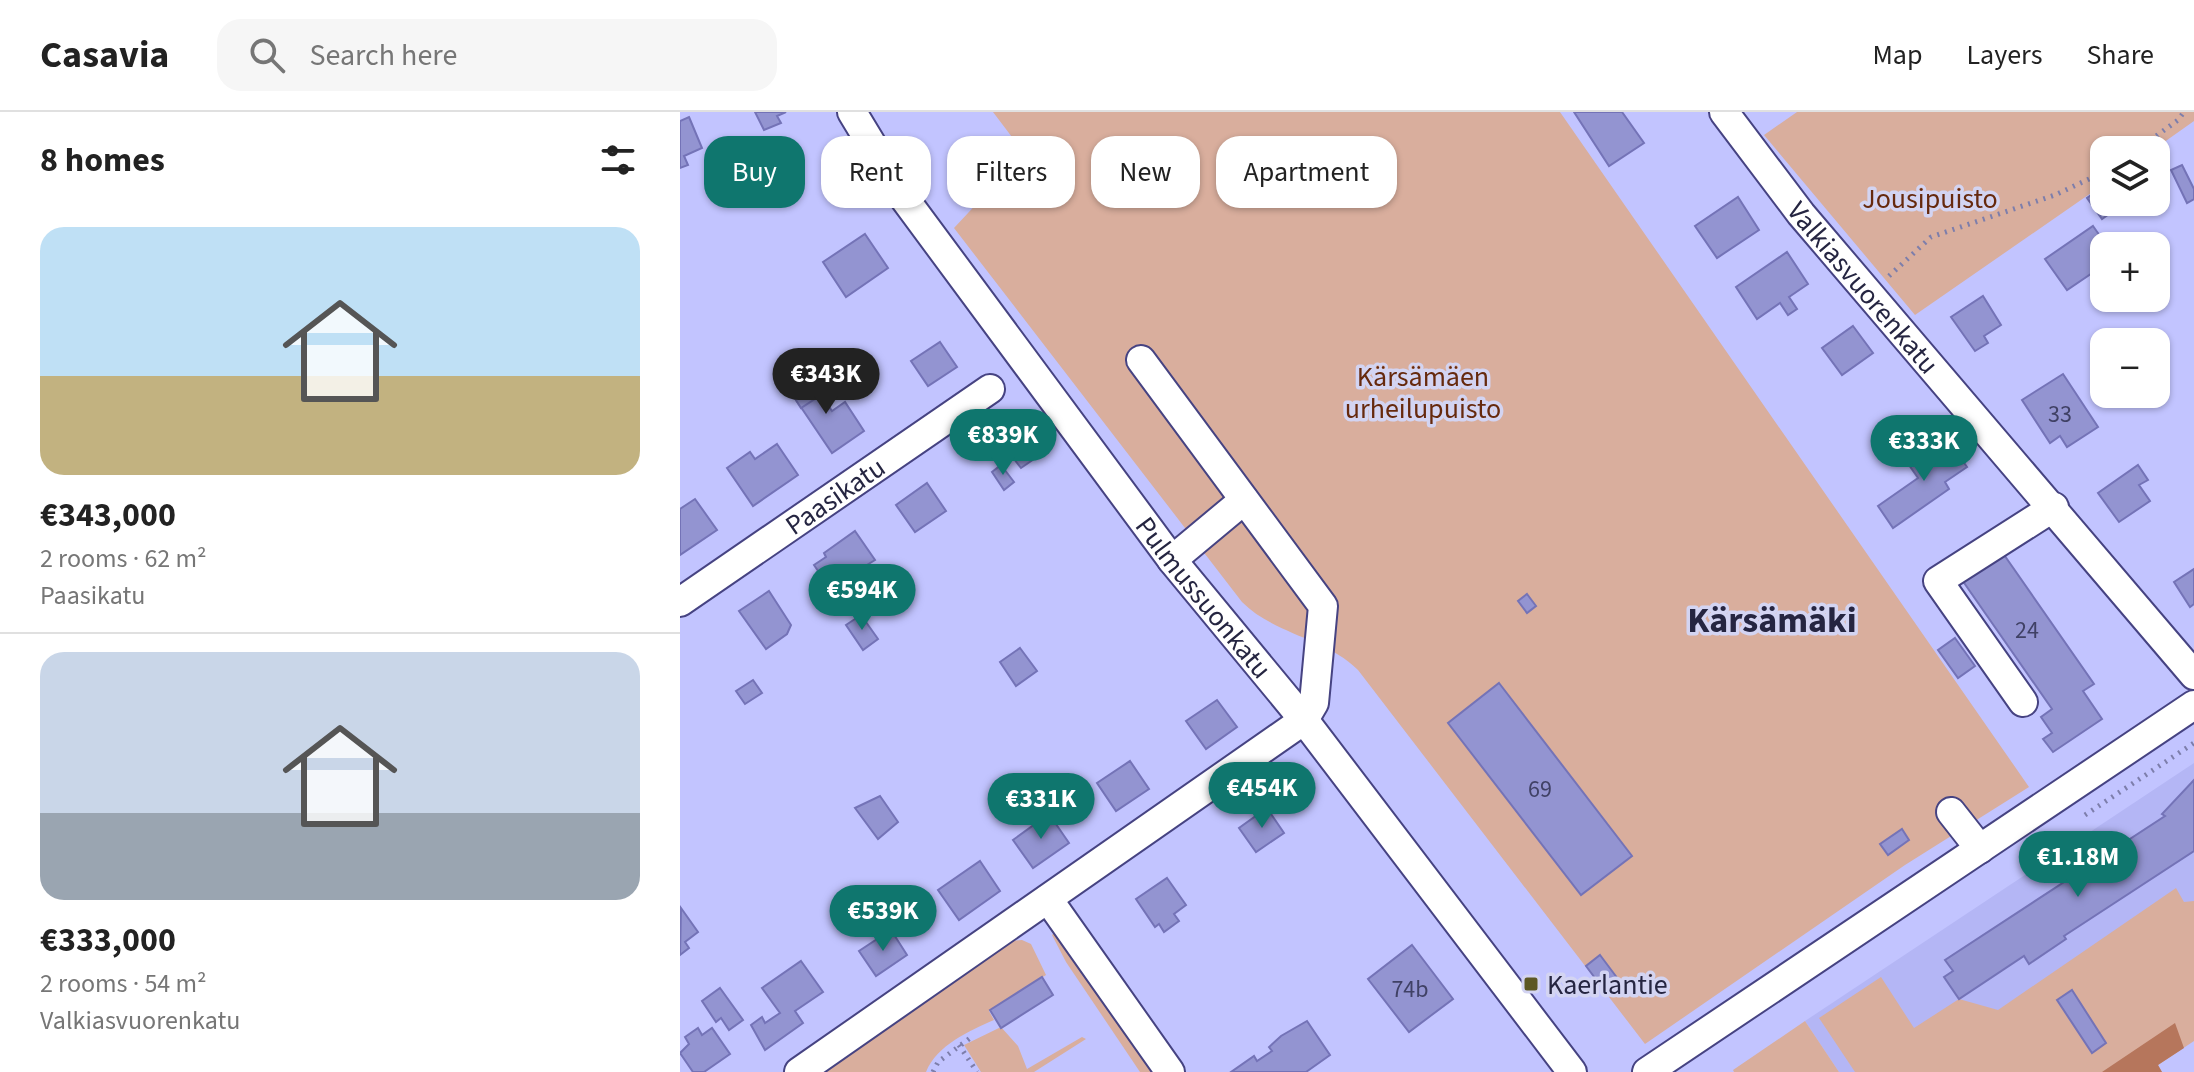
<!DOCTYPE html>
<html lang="en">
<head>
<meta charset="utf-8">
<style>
	:root { --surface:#fff; --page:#f6f6f6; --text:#222; --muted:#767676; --line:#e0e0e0; --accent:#0f766e }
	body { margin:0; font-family:"Source Sans 3",sans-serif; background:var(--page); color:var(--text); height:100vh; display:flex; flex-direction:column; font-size:30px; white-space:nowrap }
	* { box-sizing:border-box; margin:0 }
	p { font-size:26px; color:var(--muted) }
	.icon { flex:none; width:44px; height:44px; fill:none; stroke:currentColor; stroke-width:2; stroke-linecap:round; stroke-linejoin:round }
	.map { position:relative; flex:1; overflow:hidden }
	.panel { display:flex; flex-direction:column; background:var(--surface); width:680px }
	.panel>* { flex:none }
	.banner { position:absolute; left:24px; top:24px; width:760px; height:72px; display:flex; gap:16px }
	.controls { position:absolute; left:1410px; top:24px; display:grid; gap:16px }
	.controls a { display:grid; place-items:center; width:80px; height:80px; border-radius:16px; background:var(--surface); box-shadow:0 2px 6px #0004; font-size:40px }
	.price { position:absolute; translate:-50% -68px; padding:0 18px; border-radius:28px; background:var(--accent); color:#fff; font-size:26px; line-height:52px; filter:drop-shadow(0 2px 4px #0008) }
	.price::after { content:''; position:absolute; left:50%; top:48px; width:24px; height:18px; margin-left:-12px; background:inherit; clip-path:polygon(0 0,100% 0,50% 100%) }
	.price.on { background:#222; color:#fff }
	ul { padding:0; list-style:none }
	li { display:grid; align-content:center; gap:16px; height:424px; padding:0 40px }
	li+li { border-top:2px solid var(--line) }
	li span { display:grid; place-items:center; height:248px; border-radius:24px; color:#555 }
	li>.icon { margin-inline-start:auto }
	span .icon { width:144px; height:144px; fill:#fffc; stroke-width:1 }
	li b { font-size:34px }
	h2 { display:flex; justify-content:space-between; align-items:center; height:96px; padding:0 40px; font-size:34px }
	.tag { padding:0 28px; border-radius:24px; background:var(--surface); box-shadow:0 2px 6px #0004; font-size:28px; line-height:72px }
	.tag.on { background:var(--accent); color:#fff }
	header { display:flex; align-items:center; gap:48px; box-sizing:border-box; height:112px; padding:0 40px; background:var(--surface); border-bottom:2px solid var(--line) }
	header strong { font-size:38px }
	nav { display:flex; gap:44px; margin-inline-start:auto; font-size:28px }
	.search { width:560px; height:72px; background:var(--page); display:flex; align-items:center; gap:20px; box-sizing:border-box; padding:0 28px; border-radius:24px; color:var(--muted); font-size:30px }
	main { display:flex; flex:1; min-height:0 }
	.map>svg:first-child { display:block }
	.built { fill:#b4b6f5 }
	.green { fill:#d9ae9d }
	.forest { fill:#b6765c }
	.building { fill:#9394d1; stroke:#7473b7; stroke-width:2 }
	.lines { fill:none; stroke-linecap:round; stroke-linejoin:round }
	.minor-casing { stroke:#464382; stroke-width:32 }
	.path { stroke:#7d7eab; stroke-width:5; stroke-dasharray:2 6; stroke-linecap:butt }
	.minor { stroke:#fff; stroke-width:28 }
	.poi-dot { fill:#5d5824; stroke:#d3d4f2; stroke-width:3 }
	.labels { text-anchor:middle; stroke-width:7; stroke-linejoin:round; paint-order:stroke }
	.number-label { font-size:24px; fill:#404165 }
	.park-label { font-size:28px; fill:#66290d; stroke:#d3d4f2 }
	.street-label { font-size:28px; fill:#252541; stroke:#d3d4f2 }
	.poi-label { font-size:28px; fill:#252541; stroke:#d3d4f2; text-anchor:start }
	.district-label { font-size:36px; font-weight:bold; fill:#252541; stroke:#d3d4f2 }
</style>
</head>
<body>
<header>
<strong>Casavia</strong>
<div class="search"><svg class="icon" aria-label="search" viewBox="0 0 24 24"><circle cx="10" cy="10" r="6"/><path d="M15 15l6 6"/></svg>Search here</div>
<nav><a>Map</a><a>Layers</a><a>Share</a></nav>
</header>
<main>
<section class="panel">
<h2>8 homes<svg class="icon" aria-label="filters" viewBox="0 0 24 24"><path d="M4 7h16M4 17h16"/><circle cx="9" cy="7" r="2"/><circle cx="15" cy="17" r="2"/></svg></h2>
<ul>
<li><span style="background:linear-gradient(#bfe0f5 60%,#c2b280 0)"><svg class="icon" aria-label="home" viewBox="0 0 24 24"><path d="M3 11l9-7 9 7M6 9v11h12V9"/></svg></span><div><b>€343,000</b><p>2 rooms · 62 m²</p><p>Paasikatu</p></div></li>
<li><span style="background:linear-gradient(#c9d6e8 65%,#9aa5b1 0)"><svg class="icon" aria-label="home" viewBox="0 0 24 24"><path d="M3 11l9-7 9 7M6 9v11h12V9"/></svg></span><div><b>€333,000</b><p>2 rooms · 54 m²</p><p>Valkiasvuorenkatu</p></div></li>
</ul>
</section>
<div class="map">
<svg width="1514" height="960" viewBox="0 0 1514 960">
	<rect width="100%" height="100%" fill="#c2c4ff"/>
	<polygon class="built" points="1514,651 1514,899 1422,960 1159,960 1125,909"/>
	<g class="green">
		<path d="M313 0H880L1349 675 1225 753 965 932 678 558C646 526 595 523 562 490L274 116 344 41Z"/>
		<polygon points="1117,0 1514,0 1514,9 1473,38 1424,38 1424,72 1235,203 1084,23"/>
		<polygon points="1496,776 1504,790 1514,789 1514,929 1478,953 1482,960 1175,960 1139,906 1201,865 1234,916 1279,887 1318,898"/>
		<polygon points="378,817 481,960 460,960 386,850 372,823"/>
		<path d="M342 828 351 832 366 863 309 899 314 908C289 919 257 933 246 960H140L331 829Z"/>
		<polygon points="1125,909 1159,960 1054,960 1053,958"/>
		<polygon points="321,915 338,934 347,957 402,925 406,927 354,960 301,960 284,933"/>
	</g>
	<polygon class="forest" points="1495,911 1504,936 1478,953 1482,960 1422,960"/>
	<g class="building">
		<polygon points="75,0 106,0 97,4 101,11 84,18"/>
		<polygon points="894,0 942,0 964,31 929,54"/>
		<polygon points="9,5 22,36 4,44 8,53 0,56 0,9"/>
		<polygon points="326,28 337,42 316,57 305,43"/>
		<polygon points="1502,53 1514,77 1514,87 1507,91 1491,58"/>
		<polygon points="1424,74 1424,90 1438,90 1440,94 1422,107 1407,86"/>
		<polygon points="1058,85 1079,118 1037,146 1015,114"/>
		<polygon points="1413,114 1427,134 1424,134 1424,153 1387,178 1365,147"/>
		<polygon points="185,122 208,156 166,185 143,150"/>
		<polygon points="1107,140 1128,172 1109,185 1117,197 1108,203 1100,191 1077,207 1056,175"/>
		<polygon points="1303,184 1321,213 1304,224 1308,231 1295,239 1271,205"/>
		<polygon points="1173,214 1193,241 1162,263 1142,236"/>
		<polygon points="260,230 277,255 248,274 231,249"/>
		<polygon points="1383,262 1418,315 1387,335 1380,324 1370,331 1342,288"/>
		<polygon points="127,263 152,299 165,290 184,319 152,341 108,276"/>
		<polygon points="134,272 141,283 121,296 114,285"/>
		<polygon points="345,304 363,330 349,340 354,347 341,356 316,324"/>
		<polygon points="1267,327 1287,355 1265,370 1269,377 1213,416 1198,394 1238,366 1229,353"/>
		<polygon points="97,332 118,363 73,394 47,356 70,340 75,347"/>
		<polygon points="321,353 334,370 324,378 312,360"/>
		<polygon points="1458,353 1468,368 1459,373 1470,389 1439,410 1418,381"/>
		<polygon points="247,371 266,399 235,420 216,393"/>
		<polygon points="15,387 37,418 0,443 0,397"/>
		<polygon points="175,419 195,448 182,456 187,463 156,485 134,453 146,445 144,441"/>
		<polygon points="1320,437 1414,572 1403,579 1422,607 1373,640 1363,627 1372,621 1361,605 1372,597 1280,465"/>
		<polygon points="1514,457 1514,492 1510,495 1494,470"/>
		<polygon points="89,479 111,513 107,522 86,537 59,499"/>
		<polygon points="847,482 856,494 847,501 838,489"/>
		<polygon points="181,503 198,527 183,538 166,513"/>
		<polygon points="1275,526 1295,554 1278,566 1258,538"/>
		<polygon points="340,536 357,559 336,574 320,550"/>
		<polygon points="73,568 82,581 65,592 56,579"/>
		<polygon points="819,571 952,744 901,783 768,611"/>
		<polygon points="537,588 557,615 526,637 506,609"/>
		<polygon points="450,649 469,677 436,699 417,671"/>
		<polygon points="1514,668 1514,739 1384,824 1386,827 1349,852 1344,844 1279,887 1264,865 1273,859 1265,848 1485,704 1482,702"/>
		<polygon points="200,684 218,710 198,727 175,696"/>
		<polygon points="587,696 604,721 576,740 559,716"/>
		<polygon points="369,702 389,731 353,756 333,728"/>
		<polygon points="1222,717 1229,728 1208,743 1200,732"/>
		<polygon points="300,749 320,779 279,808 258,778"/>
		<polygon points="487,766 506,793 494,802 499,809 484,820 479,812 475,815 456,787"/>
		<polygon points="1,796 18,820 5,830 9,836 0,843"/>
		<polygon points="211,818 227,843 196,864 179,839"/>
		<polygon points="732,833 773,887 729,920 688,867"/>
		<polygon points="920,843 941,871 927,882 906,854"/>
		<polygon points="121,849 143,880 115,899 123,911 85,938 71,913 82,905 85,911 100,901 82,876"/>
		<polygon points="362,865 373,883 321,916 310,898"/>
		<polygon points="40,876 63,908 49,918 41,906 36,910 22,889"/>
		<polygon points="1392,878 1426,931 1412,941 1377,888"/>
		<polygon points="627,909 650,943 626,960 551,960 574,944 577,949 592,939 589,935 601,924"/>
		<polygon points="18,916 22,923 32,916 50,942 24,960 13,960 0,941 9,932 5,925"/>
	</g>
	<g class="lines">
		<g class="minor-casing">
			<g id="minor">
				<path id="s1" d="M172 0 224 86 492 448 624 608 892 960"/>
				<path id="s2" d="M1044 0 1121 102 1514 563"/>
				<polyline points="492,448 564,388"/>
				<path id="s3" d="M0 490 310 277"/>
				<polyline points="1343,590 1258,469 1374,395"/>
				<polyline points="1271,700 1300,737"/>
				<polyline points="368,787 490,960"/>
				<polyline points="119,960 624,608 634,591 643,494 461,248"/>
				<polyline points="967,960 1514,593"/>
			</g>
		</g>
		<g class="path">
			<polyline points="1457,38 1498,8 1504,0"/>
			<polyline points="1209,164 1251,125 1375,83 1424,60"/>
			<polyline points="1405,703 1514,631"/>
			<polyline points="279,933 297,960"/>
			<polyline points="253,960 258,950 293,924"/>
		</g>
		<use href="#minor" class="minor"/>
	</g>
	<rect class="poi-dot" x="843" y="864" width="16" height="16" rx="4"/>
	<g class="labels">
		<g class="number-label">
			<text x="1380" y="310">33</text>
			<text x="1347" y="526">24</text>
			<text x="860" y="685">69</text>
			<text x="730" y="885">74b</text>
		</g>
		<g class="park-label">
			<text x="1250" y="96">Jousipuisto</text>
			<text x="743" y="274">Kärsämäen<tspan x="743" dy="32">urheilupuisto</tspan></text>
		</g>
		<g class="street-label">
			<text dy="10" stroke="none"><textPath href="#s2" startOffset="224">Valkiasvuorenkatu</textPath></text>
			<text dy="10" stroke="none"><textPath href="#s3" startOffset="188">Paasikatu</textPath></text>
			<text dy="10" stroke="none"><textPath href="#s1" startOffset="600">Pulmussuonkatu</textPath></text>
		</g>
		<g class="poi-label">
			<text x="867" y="882">Kaerlantie</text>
		</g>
		<g class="district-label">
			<text x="1092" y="520">Kärsämäki</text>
		</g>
	</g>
</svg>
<div class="controls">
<a><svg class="icon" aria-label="layers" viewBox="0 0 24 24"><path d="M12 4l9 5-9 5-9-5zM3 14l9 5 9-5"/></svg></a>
<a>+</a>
<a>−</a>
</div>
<b class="price on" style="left:146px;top:304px">€343K</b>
<b class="price" style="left:323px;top:365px">€839K</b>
<b class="price" style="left:1244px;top:371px">€333K</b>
<b class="price" style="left:182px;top:520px">€594K</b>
<b class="price" style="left:582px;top:718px">€454K</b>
<b class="price" style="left:361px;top:729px">€331K</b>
<b class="price" style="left:1398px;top:787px">€1.18M</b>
<b class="price" style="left:203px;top:841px">€539K</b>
<div class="banner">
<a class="tag on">Buy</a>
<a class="tag">Rent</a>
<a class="tag">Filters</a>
<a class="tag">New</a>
<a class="tag">Apartment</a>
</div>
</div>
</main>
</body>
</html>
